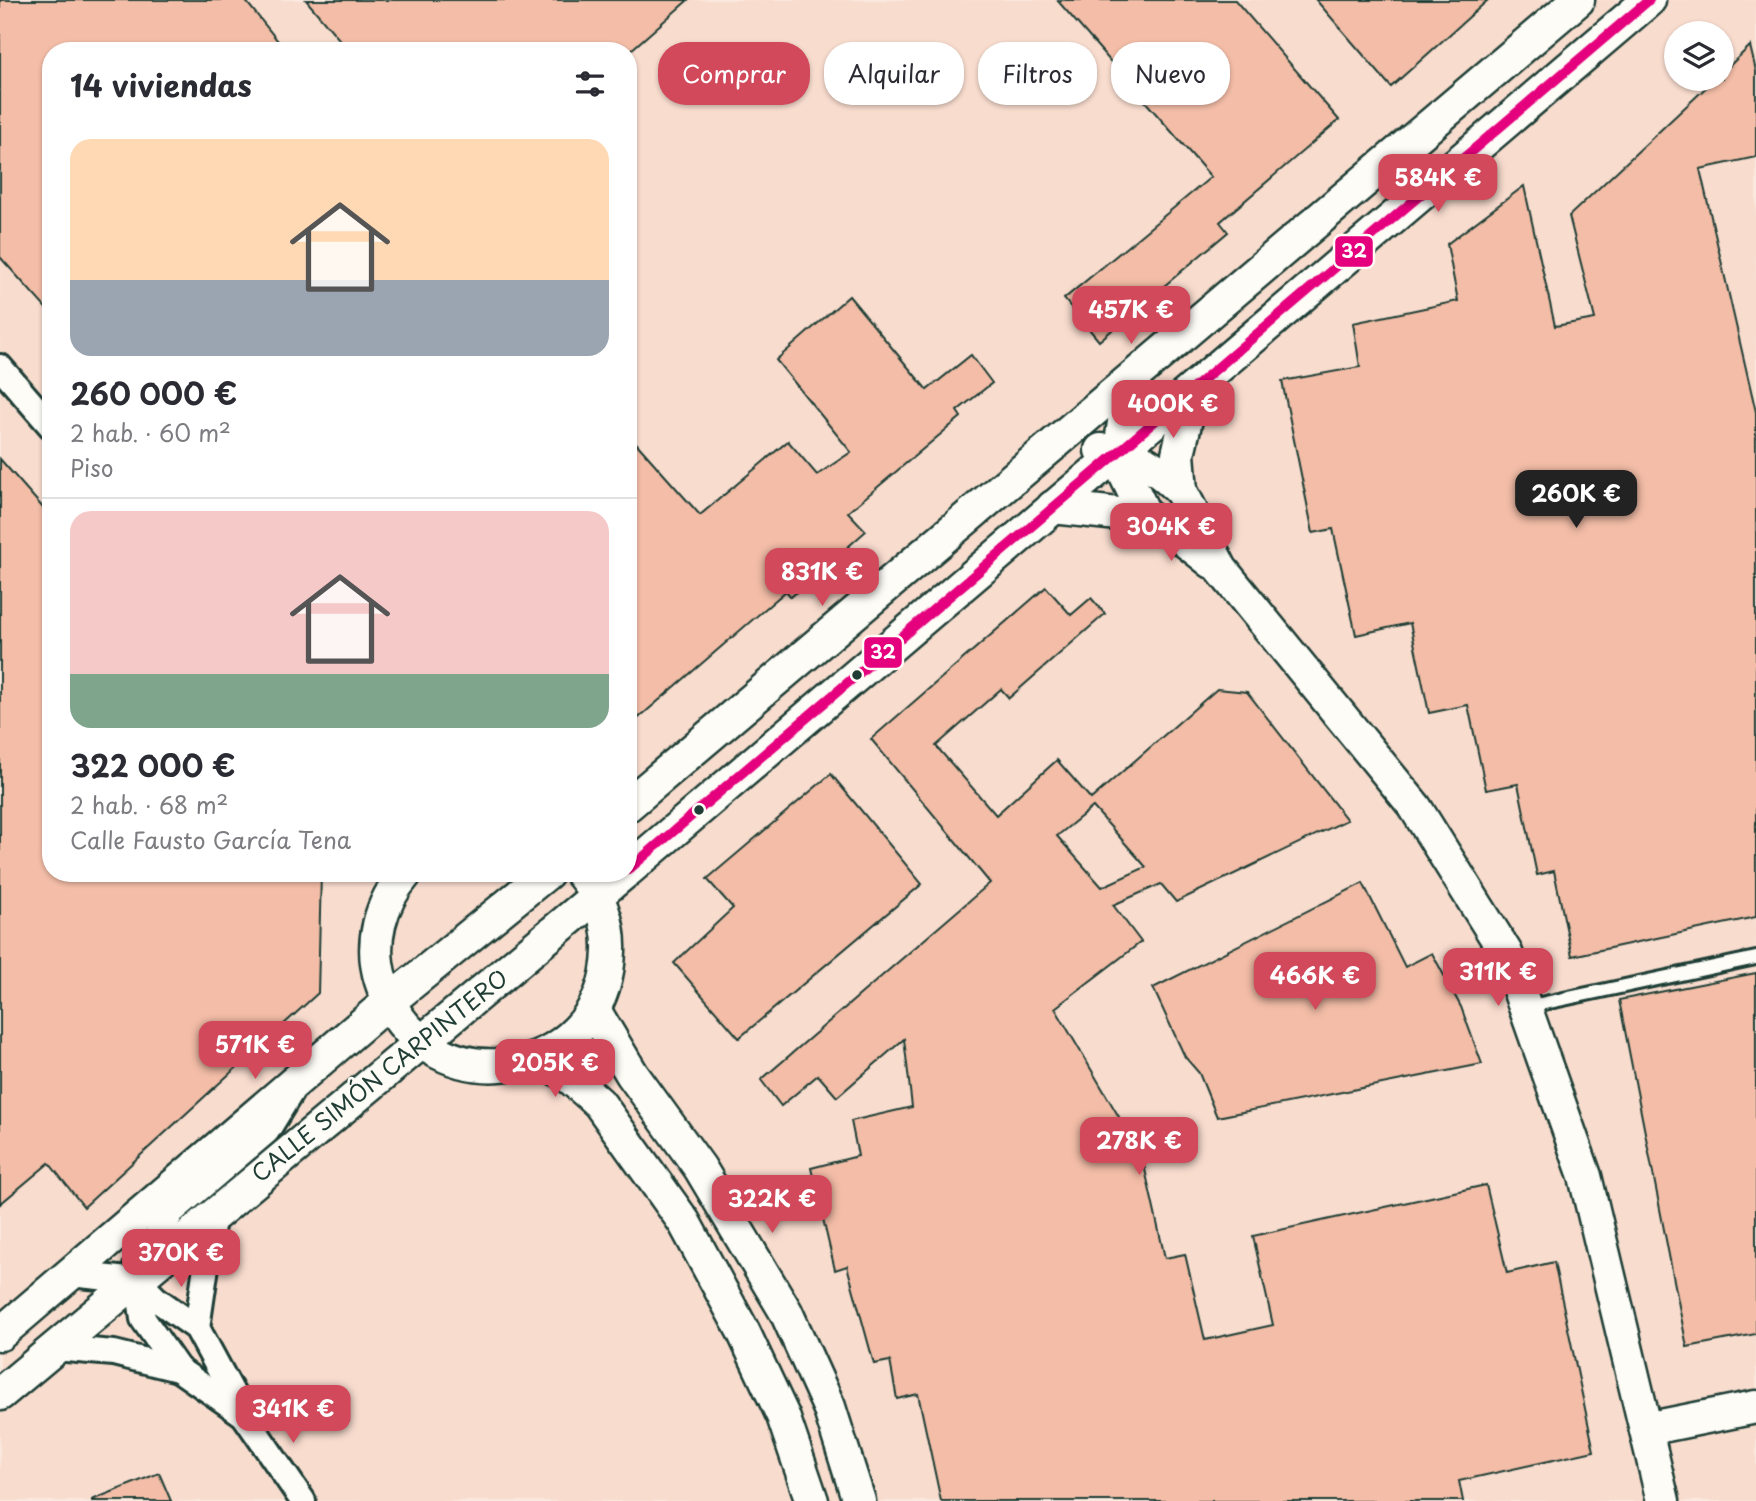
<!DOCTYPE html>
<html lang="es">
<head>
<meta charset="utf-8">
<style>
	:root { --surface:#fff; --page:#f7f7f7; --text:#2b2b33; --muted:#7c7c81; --line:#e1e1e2; --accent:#d1495b }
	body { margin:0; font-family:"Playpen Sans",sans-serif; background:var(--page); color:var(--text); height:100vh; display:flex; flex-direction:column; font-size:26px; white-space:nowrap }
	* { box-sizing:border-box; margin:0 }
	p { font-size:23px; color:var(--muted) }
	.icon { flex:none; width:38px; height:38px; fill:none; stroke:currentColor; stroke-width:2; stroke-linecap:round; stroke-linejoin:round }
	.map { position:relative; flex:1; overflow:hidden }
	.details { position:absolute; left:42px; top:42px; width:595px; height:840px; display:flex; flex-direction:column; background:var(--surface); border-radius:28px; box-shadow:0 2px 5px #0004 }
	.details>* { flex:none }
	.hud { position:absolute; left:658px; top:42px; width:665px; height:63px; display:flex; gap:14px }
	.fabs { position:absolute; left:1664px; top:21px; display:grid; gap:14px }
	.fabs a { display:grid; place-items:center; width:70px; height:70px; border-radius:50%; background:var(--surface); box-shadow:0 2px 5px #0004; font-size:35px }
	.price { position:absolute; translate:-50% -60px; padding:0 16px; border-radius:14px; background:var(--accent); color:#fff; font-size:23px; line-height:46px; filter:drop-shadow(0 2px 4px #0008) }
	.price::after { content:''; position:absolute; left:50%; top:42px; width:21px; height:16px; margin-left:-10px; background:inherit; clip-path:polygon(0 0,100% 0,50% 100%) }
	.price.selected { background:#222; color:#fff }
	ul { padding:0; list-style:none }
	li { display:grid; align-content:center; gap:14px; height:371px; padding:0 28px }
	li+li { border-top:2px solid var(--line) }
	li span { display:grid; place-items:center; height:217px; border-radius:21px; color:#555 }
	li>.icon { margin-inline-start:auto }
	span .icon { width:126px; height:126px; fill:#fffc; stroke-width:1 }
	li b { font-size:30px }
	h2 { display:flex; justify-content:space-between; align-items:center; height:84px; padding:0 28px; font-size:30px }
	.pill { padding:0 24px; border-radius:28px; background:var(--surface); box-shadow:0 2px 5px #0004; font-size:24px; line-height:63px }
	.pill.selected { background:var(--accent); color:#fff }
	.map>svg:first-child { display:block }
	.built { fill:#f8dcce; fill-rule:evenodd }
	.building { fill:#f3bda7; stroke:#1f3d34; stroke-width:2; fill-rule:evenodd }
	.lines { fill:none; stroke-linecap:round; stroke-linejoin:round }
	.service-casing { stroke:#1f3d34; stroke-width:18 }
	.minor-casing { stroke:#1f3d34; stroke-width:30 }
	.tertiary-casing { stroke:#1f3d34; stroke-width:37 }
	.service { stroke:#fdfcf7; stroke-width:12 }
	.minor { stroke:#fdfcf7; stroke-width:24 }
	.tertiary { stroke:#fdfcf7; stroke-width:32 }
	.bus-1-casing { stroke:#fdfcf7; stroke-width:16 }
	.bus-1 { stroke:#e5007d; stroke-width:10 }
	.bus-dot { fill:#1f3d34; stroke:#fdfcf7; stroke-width:2.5 }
	.labels { text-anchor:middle; stroke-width:5; stroke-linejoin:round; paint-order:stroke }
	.street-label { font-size:23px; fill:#1f3d34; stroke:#fdfcf7 }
	.line-badge { stroke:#fdfcf7; stroke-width:2.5 }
	.badge-label { font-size:19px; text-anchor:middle; font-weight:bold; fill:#fff }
</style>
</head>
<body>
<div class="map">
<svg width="1756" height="1501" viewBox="0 0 1756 1501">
	<rect width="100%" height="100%" fill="#fae9df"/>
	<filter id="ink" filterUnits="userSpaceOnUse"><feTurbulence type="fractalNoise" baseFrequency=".0143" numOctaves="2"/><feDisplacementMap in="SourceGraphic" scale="14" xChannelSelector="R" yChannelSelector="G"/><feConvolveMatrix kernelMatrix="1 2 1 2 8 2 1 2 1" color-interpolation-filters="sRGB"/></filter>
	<g filter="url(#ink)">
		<path class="built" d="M0 0H1756V1501H0ZM1676 33H1722V79H1676ZM51 51H628V873H51Z"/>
		<g class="building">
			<polygon points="0,0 245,0 286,51 51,51 51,314 0,257"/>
			<polygon points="306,0 688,0 630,51 349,51"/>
			<polygon points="1057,0 1235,0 1339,120 1220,222 1228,232 1099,341 1064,299 1211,177"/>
			<polygon points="1316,0 1488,0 1391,87"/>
			<polygon points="1750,46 1756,71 1756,157 1700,169 1756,412 1756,917 1572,956 1554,871 1537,875 1518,784 1486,790 1468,705 1429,713 1410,623 1356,635 1333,529 1313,533 1282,381 1360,367 1353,323 1458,301 1447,244 1524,186 1555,326 1595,319 1569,216 1715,79 1722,79 1722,73"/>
			<polygon points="849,296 927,390 971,355 992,383 957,411 961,417 848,512 866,531 791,597 786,591 628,727 628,434 700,515 788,441 817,475 851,452 776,360"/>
			<polygon points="0,459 51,517 51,873 321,873 318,993 84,1207 49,1163 0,1204"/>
			<path d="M1046 587 1071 615 1091 598 1105 614 1009 698 1001 689 936 746 996 815 1057 760 1091 799 1217 689 1247 692 1347 820 1176 902 1161 884 1113 905 1141 942 1055 1008 1142 1156 1165 1258 1185 1254 1205 1340 1273 1325 1253 1236 1486 1185 1507 1273 1554 1262 1594 1451 1459 1481 1463 1501H941L918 1394 897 1399 890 1361 874 1364 847 1266 835 1270 811 1168 858 1156 851 1121 912 1107 904 1039 837 1097 818 1075 781 1106 761 1080 990 883 871 739ZM1093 807 1146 867 1102 887 1057 836Z"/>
			<polygon points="831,774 922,884 739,1038 674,963 733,908 707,879"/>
			<polygon points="1363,883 1405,967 1432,953 1461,1007 1482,1064 1217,1117 1199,1073 1185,1057 1153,988"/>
			<polygon points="1756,973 1756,1334 1687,1347 1619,1000"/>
			<polygon points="159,1473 171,1501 92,1501 92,1500"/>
		</g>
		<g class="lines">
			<g class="service-casing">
				<polyline id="service" points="1526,1007 1756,958"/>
			</g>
			<g class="minor-casing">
				<g id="minor">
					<polyline points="0,367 51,426"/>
					<polyline points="70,1274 138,1281"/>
					<polyline points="138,1281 156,1299 197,1328 244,1415 303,1501"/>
					<polyline points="197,1328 214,1212"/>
					<polyline points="54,1348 114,1353 178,1369"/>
					<polyline points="244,1415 178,1369 143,1319 136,1267 173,1211 267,1131 291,1092"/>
				</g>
			</g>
			<g class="tertiary-casing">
				<g id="tertiary">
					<polyline points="1130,381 1120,450 1125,474 1146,517"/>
					<polyline points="1193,389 1178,454 1181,491 1221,569 1415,807 1506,953 1585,1176 1663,1501"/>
					<path d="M1101 450C1134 450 1158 469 1181 491"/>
					<polyline points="1053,507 1146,517 1174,532 1212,562"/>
					<polyline points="628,805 1578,0"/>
					<polyline points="628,870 1649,0"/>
					<path d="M406 873C380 903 369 943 381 981 420 1109 605 1085 609 951 610 924 600 895 581 873"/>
					<polyline points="594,1010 632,1074 700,1168 786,1312 829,1407 859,1501"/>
					<polyline points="535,1059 565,1073 599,1103 684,1222 743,1331 783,1416 812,1501"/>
					<polyline points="0,1334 387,1003 547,873"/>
					<polyline points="0,1394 624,873"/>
					<polyline points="1646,1429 1756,1407"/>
				</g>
			</g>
			<use href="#service" class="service"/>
			<use href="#minor" class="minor"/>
			<use href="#tertiary" class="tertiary"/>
			<g class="bus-1-casing">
				<polyline id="bus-1" points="628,870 1649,0"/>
			</g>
			<use href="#bus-1" class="bus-1"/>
		</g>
	</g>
	<g class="bus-dot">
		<circle cx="857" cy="675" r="6"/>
		<circle cx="699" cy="810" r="6"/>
	</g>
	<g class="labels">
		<g class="street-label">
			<text transform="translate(380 1076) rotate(-39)" y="8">CALLE SIMÓN CARPINTERO</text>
		</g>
	</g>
	<g class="line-badge">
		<rect x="1334" y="235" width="40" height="33" rx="7" fill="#e5007d"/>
		<rect x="863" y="636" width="40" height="33" rx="7" fill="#e5007d"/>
	</g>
	<g class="badge-label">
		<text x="1354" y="258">32</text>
		<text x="883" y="659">32</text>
	</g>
</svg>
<div class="fabs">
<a><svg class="icon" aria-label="layers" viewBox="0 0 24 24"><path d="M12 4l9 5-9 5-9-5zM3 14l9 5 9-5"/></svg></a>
</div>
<b class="price" style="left:1438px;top:214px">584K €</b>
<b class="price" style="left:1131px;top:346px">457K €</b>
<b class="price" style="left:1173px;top:440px">400K €</b>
<b class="price selected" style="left:1576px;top:530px">260K €</b>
<b class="price" style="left:1171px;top:563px">304K €</b>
<b class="price" style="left:822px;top:608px">831K €</b>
<b class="price" style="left:1498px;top:1008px">311K €</b>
<b class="price" style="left:1315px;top:1012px">466K €</b>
<b class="price" style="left:255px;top:1081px">571K €</b>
<b class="price" style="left:555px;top:1099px">205K €</b>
<b class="price" style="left:1139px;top:1177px">278K €</b>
<b class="price" style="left:772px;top:1235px">322K €</b>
<b class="price" style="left:181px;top:1289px">370K €</b>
<b class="price" style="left:293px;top:1445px">341K €</b>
<div class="hud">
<a class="pill selected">Comprar</a>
<a class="pill">Alquilar</a>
<a class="pill">Filtros</a>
<a class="pill">Nuevo</a>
</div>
<section class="details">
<h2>14 viviendas<svg class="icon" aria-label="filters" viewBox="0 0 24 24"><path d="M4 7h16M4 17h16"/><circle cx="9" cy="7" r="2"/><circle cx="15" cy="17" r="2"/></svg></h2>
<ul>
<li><span style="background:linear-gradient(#ffd9b3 65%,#9aa5b1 0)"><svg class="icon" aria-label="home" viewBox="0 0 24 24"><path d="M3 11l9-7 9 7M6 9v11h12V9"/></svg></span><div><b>260 000 €</b><p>2 hab. · 60 m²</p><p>Piso</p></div></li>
<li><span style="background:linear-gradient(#f6c9c9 75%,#7fa58c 0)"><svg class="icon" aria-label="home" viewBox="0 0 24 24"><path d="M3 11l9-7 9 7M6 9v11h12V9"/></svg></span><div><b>322 000 €</b><p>2 hab. · 68 m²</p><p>Calle Fausto García Tena</p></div></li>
</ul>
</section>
</div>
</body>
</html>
